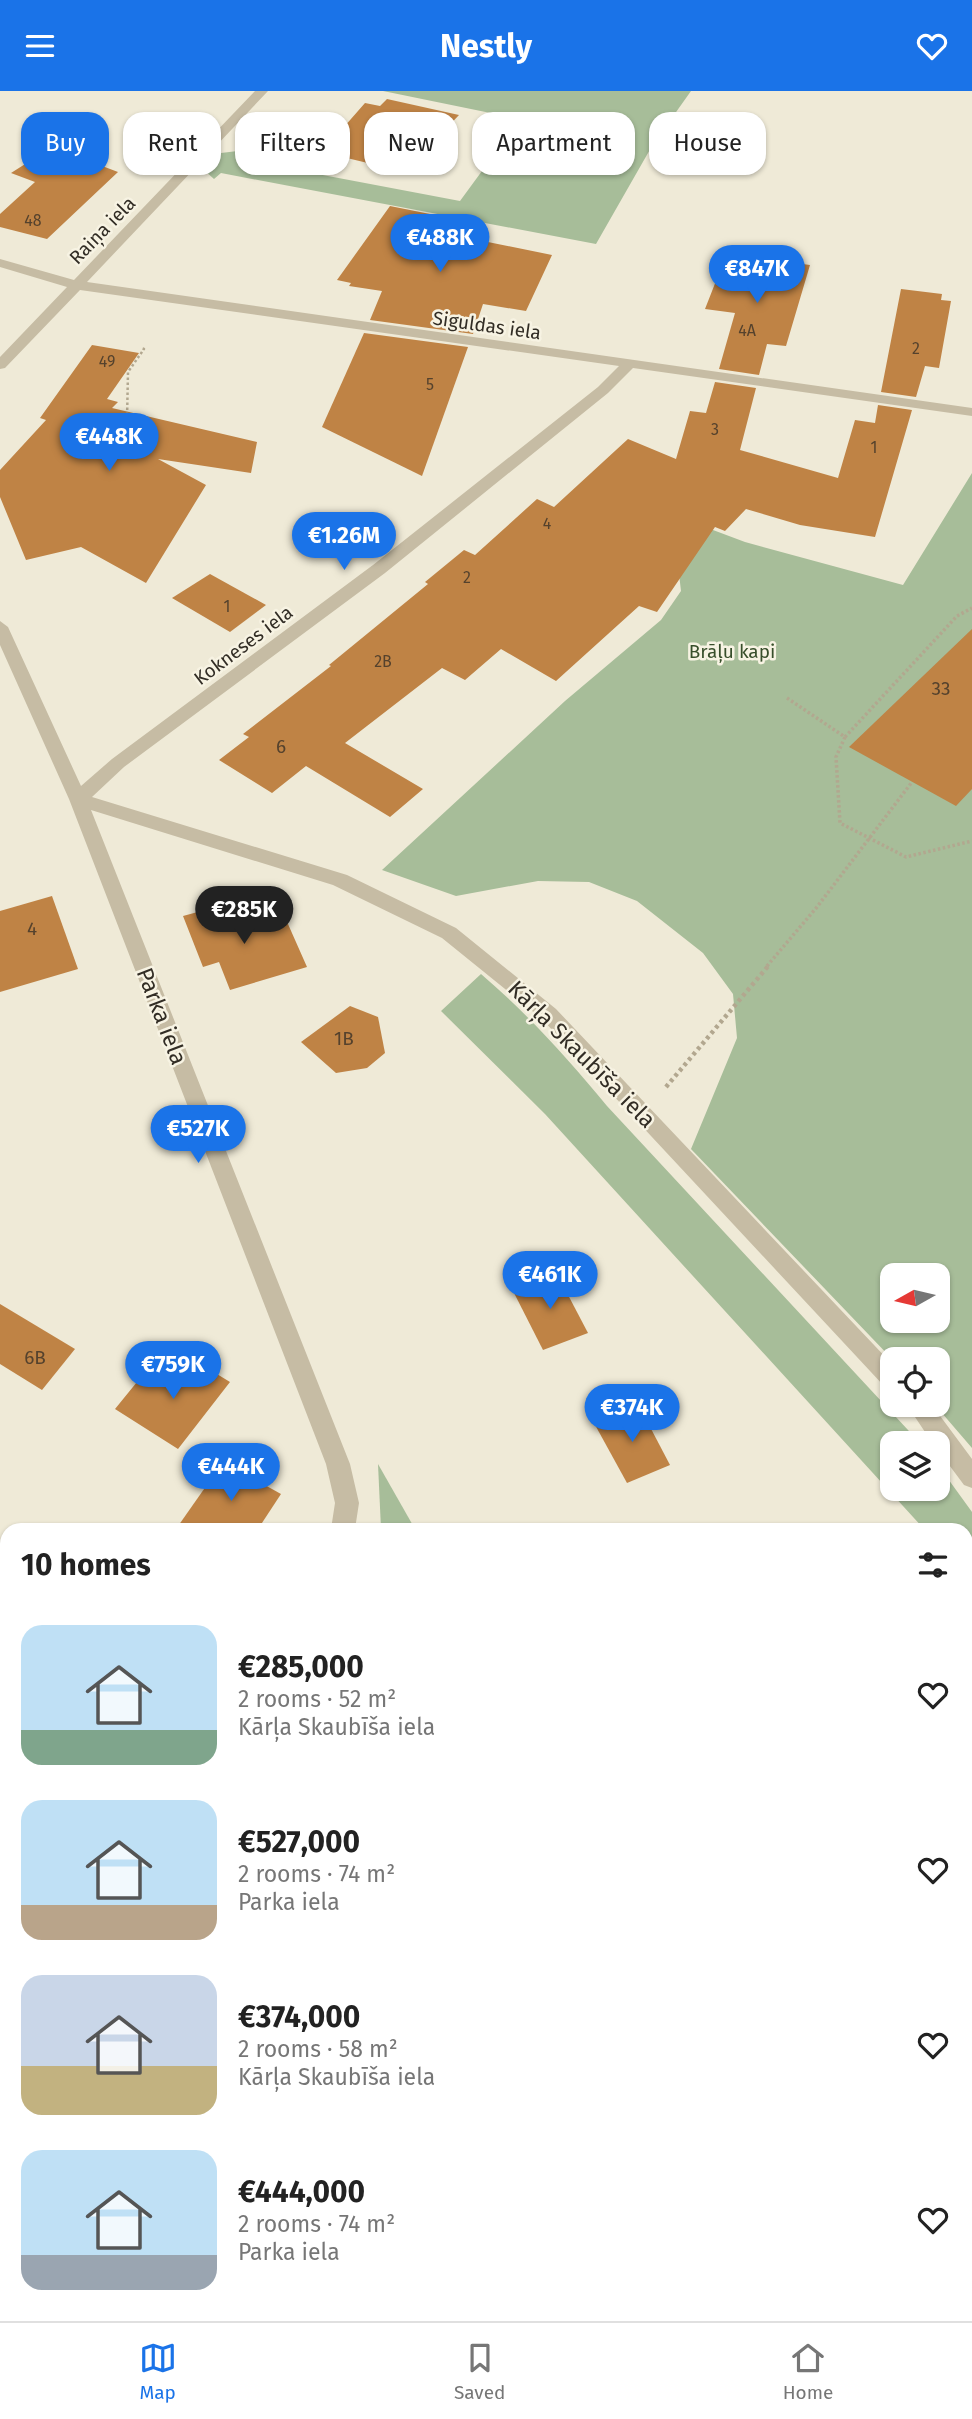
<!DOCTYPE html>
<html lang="en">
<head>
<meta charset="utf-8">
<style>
	:root { --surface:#fff; --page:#f6f6f6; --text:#222; --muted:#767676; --line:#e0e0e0; --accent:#1a73e8 }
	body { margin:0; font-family:"Fira Sans",sans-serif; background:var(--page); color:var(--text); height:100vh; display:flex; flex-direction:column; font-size:26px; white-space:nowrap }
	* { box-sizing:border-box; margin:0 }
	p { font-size:23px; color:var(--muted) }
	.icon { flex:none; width:38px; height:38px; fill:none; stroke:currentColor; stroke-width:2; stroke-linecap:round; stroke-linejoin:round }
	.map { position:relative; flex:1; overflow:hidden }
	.drawer { position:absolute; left:0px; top:1432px; width:973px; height:800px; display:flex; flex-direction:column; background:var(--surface); border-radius:21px 21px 0 0; box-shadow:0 2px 5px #0004 }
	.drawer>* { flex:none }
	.banner { position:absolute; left:21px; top:21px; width:931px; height:63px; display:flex; gap:14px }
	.needle { width:46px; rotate:262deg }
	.fabs { position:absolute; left:880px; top:1172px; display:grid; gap:14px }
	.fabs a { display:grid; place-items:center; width:70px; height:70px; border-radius:14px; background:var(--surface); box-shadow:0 2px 5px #0004; font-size:35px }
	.price { position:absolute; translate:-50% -60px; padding:0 16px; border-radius:24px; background:var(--accent); color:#fff; font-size:23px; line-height:46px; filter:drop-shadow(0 2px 4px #0008) }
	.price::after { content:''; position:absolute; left:50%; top:42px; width:21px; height:16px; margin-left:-10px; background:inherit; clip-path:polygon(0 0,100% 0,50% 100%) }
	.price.selected { background:#222; color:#fff }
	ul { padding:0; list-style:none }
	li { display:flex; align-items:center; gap:21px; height:175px; padding:0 21px }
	li span { display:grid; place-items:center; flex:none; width:196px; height:140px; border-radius:21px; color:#555 }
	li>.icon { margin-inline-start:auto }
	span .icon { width:84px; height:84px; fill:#fffc; stroke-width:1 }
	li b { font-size:30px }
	h2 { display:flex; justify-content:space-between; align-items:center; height:84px; padding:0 21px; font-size:30px }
	.tag { padding:0 24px; border-radius:21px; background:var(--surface); box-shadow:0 2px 5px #0004; font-size:24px; line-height:63px }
	.tag.selected { background:var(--accent); color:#fff }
	header { display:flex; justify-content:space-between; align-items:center; height:91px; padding:0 21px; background:var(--accent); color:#fff; font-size:32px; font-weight:700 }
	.menu { display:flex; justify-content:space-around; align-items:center; height:98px; border-top:2px solid var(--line); background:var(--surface); font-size:19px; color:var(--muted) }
	.menu a { display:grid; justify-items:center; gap:4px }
	.menu .selected { color:var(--accent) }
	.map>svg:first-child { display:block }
	.green { fill:#a7bd99; fill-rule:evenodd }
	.building { fill:#bf8345 }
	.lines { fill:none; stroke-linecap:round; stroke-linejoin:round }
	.path-far3 { stroke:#b2a78f; stroke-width:2.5; stroke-dasharray:2.5 2.5; stroke-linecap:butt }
	.path-far2 { stroke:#b2a78f; stroke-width:3.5; stroke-dasharray:2.5 2.5; stroke-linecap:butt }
	.path-far1 { stroke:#b2a78f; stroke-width:4.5; stroke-dasharray:3.5 3.5; stroke-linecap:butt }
	.path { stroke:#b2a78f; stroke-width:5; stroke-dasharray:4.5 4.5; stroke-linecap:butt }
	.minor { fill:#c6bca4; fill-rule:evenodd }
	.labels { text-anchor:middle; stroke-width:5; stroke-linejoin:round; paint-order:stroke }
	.far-number-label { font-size:16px; fill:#55422d }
	.far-street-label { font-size:19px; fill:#322d25; stroke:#f7f3e3 }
	.far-park-label { font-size:19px; fill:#384f2b; stroke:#f7f3e3 }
	.number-label { font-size:19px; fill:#55422d }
	.street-label { font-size:23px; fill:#322d25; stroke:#f7f3e3 }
</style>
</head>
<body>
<header><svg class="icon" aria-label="menu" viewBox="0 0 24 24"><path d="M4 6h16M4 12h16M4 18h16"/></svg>Nestly<svg class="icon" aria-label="heart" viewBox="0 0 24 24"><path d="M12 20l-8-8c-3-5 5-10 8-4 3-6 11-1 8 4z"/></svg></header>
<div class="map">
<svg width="972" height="2230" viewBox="0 0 972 2230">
	<rect width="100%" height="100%" fill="#efead7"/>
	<g class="green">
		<polygon points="383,0 691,0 652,55 596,153 221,82 214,88 205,80 221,62 246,59 238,68 460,110 520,28"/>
		<path d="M972 382V1357L935 1314H938V1269H893L691 1058 737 947 733 903 703 862 637 810 589 791 538 790 456 805 382 779 565 610 661 529 681 500 677 466 665 421 745 451 903 494ZM892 1185H938V1230H892Z"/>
		<path d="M481 883C528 923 568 968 607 1015L921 1353H892V1398H938V1374L972 1421V1491L966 1485V1438H924L545 1023 441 920Z"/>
		<polygon points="378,1373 415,1438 381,1438"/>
		<polygon points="972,1525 972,1599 966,1645 966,1539"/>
	</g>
	<g class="building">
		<polygon points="387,8 459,24 405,81 322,61 365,12 380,15"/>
		<polygon points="52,56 118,81 47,148 0,136 0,123 35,91 11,82"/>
		<polygon points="390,115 440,125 429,139 552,164 526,220 483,213 473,243 370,229 382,200 349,195 351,192 337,189"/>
		<polygon points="754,156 789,166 788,171 810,174 786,255 767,253 759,284 719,278 735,222 705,218 725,167 731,168 734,162 752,165"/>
		<polygon points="901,198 942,203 941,209 951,210 939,277 925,275 916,306 881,301"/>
		<polygon points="364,242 468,256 422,385 322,336"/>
		<polygon points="92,254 139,262 107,308 118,311 112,317 257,351 251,382 158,368 206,394 146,492 81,456 26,469 0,406 0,379 46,329 40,327"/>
		<polygon points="715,291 756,297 740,359 838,387 855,329 875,332 878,314 912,319 875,446 800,434 746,418 725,440 715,436 657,521 639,515 556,590 501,558 465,589 442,577 345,652 423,698 390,726 306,675 272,702 219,669 249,646 243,643 331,575 329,574 428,493 425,491 464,459 475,464 537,408 554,416 628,348 676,368 690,320 706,322"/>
		<polygon points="210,483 266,514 230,541 172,507"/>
		<polygon points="972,538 972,698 956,715 849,656"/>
		<polygon points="52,805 78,878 0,901 0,820"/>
		<polygon points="227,813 234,830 244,827 247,835 284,824 307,876 230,899 219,871 203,876 183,825"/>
		<polygon points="350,915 378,926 385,962 367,977 336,982 301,951"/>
		<polygon points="556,1181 588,1242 543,1259 512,1198"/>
		<polygon points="0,1213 75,1258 42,1299 0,1273"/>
		<polygon points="189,1266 230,1291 178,1358 115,1318 150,1275 170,1288"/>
		<polygon points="638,1313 670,1374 627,1392 594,1332"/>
		<polygon points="223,1371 281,1403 258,1438 176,1438"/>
	</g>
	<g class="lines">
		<polyline class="path-far3" points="127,329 128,281 144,258 141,257"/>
		<g class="path-far2">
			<polyline points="787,607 845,646 836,666 840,732 906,766 972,750"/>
			<polyline points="845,646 957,525 972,517"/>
			<polyline points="767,875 817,816 912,691"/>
		</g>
		<polyline class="path-far1" points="666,996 769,874"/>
		<g class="path">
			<polyline points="966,1856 972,1856"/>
			<polyline points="806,2224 815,2230"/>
		</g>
		<g class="minor">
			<polygon points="255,0 268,0 87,191 972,317 972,325 633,277 608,302 385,482 124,676 92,706 347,784 456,837 556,918 892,1273 892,1298 884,1295 542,928 442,847 333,794 91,719 350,1373 359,1412 355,1438 331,1438 335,1412 326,1373 69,708 0,554 0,530 8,536 81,695 112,668 373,474 598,296 619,275 80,199 5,277 0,278 0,266 67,196 0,176 0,168 74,189"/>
			<polygon points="907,1314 932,1314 972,1368 972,1397 964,1394 938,1359 938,1353 933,1353"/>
			<polygon points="972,1703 972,1747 966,1750 966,1706"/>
			<polygon points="7,1966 7,2002 0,2005 0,1969"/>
			<polygon points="729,2224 759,2224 756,2230 726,2230"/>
		</g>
	</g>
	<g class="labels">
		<g class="far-number-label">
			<text x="33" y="135">48</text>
			<text x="747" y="245">4A</text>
			<text x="916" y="263">2</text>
			<text x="107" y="276">49</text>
			<text x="430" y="299">5</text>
			<text x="715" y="344">3</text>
			<text x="874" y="362">1</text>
			<text x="547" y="438">4</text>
			<text x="467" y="492">2</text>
			<text x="227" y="521">1</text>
			<text x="383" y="576">2B</text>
		</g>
		<g class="far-street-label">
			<text transform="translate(102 139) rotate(-46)" y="7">Raiņa iela</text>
			<text transform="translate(487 234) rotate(8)" y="7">Siguldas iela</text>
			<text transform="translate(243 554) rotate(-37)" y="7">Kokneses iela</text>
		</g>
		<g class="far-park-label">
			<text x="732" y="567">Brāļu kapi</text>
		</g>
		<g class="number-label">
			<text x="941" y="604">33</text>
			<text x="281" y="662">6</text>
			<text x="32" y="844">4</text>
			<text x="344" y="954">1B</text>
			<text x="35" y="1273">6B</text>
		</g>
		<g class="street-label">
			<text transform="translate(162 925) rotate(69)" y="8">Parka iela</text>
			<text transform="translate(582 963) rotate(45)" y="8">Kārļa Skaubīša iela</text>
		</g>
	</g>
</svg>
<div class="fabs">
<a><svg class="needle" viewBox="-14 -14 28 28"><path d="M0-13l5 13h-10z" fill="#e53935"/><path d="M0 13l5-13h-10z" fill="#767676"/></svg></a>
<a><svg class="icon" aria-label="locate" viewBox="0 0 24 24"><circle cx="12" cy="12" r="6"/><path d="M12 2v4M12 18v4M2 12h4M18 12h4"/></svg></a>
<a><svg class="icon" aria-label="layers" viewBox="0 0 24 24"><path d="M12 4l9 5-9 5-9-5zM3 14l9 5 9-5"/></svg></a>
</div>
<b class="price" style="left:440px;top:183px">€488K</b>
<b class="price" style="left:757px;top:214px">€847K</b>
<b class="price" style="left:109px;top:382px">€448K</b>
<b class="price" style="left:344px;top:481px">€1.26M</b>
<b class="price selected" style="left:244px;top:855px">€285K</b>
<b class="price" style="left:198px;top:1074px">€527K</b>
<b class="price" style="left:550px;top:1220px">€461K</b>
<b class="price" style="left:173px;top:1310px">€759K</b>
<b class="price" style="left:632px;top:1353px">€374K</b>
<b class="price" style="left:231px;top:1412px">€444K</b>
<div class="banner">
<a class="tag selected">Buy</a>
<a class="tag">Rent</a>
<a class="tag">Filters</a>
<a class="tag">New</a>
<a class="tag">Apartment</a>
<a class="tag">House</a>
</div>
<section class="drawer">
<h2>10 homes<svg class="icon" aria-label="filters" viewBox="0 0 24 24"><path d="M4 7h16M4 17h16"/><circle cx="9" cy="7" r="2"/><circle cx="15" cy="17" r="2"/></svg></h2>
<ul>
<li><span style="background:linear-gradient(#bfe0f5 75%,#7fa58c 0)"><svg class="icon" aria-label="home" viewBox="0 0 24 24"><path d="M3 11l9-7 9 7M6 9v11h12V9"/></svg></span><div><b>€285,000</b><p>2 rooms · 52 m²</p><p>Kārļa Skaubīša iela</p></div><svg class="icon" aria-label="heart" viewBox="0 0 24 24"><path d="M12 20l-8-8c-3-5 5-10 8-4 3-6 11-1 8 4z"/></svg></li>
<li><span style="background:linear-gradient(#bfe0f5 75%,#b9a48a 0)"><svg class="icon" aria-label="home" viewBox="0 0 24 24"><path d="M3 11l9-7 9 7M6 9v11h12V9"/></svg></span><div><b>€527,000</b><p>2 rooms · 74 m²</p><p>Parka iela</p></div><svg class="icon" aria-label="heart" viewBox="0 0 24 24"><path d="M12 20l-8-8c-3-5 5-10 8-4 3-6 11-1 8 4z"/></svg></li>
<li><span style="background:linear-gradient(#c9d6e8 65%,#c2b280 0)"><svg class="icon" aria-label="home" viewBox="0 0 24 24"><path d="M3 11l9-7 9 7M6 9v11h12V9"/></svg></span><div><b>€374,000</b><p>2 rooms · 58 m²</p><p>Kārļa Skaubīša iela</p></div><svg class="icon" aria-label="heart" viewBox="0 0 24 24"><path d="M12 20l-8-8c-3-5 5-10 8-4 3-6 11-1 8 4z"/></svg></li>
<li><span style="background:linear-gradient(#bfe0f5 75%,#9aa5b1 0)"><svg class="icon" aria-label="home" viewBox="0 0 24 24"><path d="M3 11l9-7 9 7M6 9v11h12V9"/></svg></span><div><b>€444,000</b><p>2 rooms · 74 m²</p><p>Parka iela</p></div><svg class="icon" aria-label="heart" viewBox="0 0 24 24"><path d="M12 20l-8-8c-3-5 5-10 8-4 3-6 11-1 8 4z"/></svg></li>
</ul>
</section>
</div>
<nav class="menu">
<a class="selected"><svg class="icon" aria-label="map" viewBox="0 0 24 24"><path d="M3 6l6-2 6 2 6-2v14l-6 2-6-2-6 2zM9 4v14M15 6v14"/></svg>Map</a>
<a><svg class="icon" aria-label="saved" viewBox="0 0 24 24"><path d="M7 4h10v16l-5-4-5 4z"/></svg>Saved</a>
<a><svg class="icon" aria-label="home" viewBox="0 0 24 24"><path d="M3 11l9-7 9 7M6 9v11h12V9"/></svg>Home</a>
</nav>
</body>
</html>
